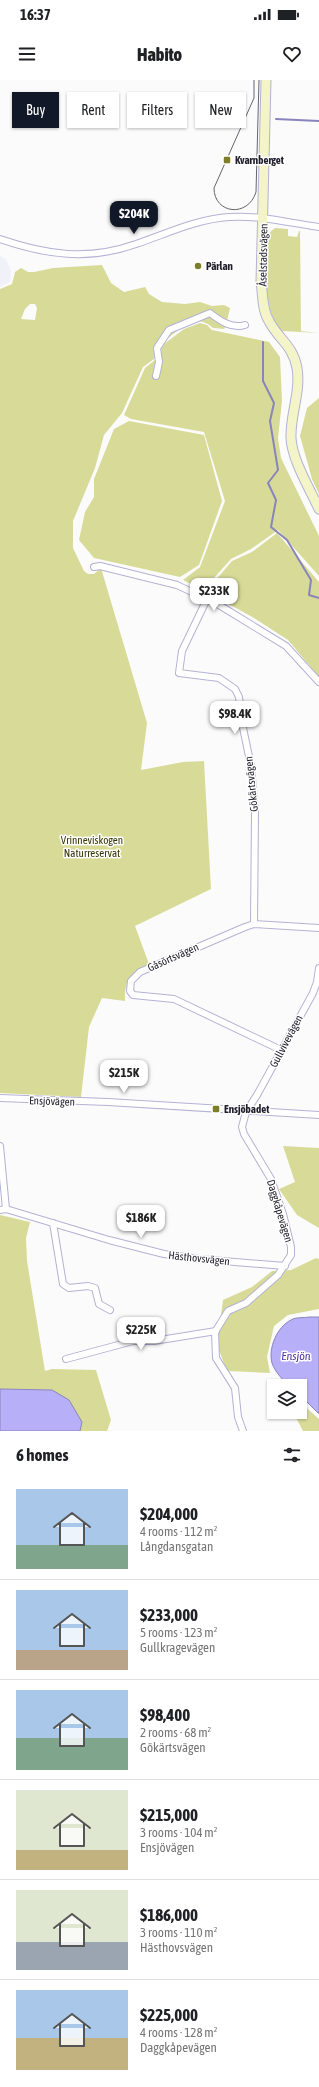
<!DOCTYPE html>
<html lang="en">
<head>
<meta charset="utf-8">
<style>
	:root { --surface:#fff; --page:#f6f6f6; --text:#202124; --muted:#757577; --line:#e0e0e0; --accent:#111827 }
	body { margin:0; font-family:"Asap Condensed",sans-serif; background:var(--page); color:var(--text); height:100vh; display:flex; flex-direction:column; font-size:15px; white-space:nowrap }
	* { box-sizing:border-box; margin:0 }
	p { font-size:13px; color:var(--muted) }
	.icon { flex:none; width:22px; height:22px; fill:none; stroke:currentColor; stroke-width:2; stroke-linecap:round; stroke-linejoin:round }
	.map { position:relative; height:1351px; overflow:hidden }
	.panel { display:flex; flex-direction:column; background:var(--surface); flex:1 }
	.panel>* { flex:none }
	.banner { position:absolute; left:12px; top:12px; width:295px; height:36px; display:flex; gap:8px }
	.buttons { position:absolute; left:267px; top:1299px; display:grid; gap:8px }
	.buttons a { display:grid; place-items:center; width:40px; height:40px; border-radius:0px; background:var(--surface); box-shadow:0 1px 3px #0004; font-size:20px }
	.price { position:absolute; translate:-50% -34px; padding:0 9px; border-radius:8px; background:#fff; color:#222; font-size:13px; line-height:26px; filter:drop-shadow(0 1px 2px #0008) }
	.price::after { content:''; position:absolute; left:50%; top:24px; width:12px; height:9px; margin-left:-6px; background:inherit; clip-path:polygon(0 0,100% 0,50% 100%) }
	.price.selected { background:var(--accent); color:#fff }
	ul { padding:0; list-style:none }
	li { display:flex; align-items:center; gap:12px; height:100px; padding:0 16px }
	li+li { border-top:1px solid var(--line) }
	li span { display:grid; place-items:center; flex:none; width:112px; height:80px; border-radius:0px; color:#555 }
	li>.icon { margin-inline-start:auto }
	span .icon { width:48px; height:48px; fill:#fffc; stroke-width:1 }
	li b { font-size:17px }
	h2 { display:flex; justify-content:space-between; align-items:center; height:48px; padding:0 16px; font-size:17px }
	.pill { padding:0 14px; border-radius:0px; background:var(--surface); box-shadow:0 1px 3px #0004; font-size:14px; line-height:36px }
	.pill.selected { background:var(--accent); color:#fff }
	.status { display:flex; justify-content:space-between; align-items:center; height:28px; padding:0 20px; background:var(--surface); direction:ltr }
	.status svg { height:11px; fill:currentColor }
	header { display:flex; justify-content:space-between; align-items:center; height:52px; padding:0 16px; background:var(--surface); font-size:18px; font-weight:800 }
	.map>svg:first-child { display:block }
	.built { fill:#f1f1fa }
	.green { fill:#d8db97; fill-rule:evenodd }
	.water { fill:#b7b0f9; stroke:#8984bb }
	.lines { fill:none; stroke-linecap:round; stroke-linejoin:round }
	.stream { stroke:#8984bb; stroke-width:2 }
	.street-casing { stroke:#b4b2d5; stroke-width:8 }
	.secondary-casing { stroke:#b4b2d5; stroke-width:11 }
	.street { stroke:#fff; stroke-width:6 }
	.secondary { stroke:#f3f4c7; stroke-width:9 }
	.tram { stroke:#66656e; stroke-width:1 }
	.poi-dot { fill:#7d7f28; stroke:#fff; stroke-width:1.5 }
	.labels { text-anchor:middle; stroke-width:3; stroke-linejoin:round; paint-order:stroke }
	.poi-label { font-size:11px; font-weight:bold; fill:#1f1e2b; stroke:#fff; text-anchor:start }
	.street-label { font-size:11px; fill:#1f1e2b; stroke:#fff }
	.park-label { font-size:11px; fill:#343405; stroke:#fff }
	.water-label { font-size:12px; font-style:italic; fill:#5139a1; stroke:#fff }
</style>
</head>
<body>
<div class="status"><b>16:37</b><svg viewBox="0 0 49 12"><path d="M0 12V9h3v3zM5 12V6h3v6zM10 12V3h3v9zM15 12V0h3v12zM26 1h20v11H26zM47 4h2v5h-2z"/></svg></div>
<header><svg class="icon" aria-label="menu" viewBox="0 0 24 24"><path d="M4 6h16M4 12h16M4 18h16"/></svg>Habito<svg class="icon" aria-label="heart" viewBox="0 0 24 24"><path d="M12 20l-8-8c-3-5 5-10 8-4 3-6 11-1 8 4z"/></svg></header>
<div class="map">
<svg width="319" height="1351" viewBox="0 0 319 1351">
	<rect width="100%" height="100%" fill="#fbfbfb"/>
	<polygon class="built" points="0,176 6,179 11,191 10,202 0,207"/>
	<g class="green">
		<path d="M275 148 288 149V156L297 157 299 151H300L301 251 319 253 282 251C262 232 267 187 267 161L269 153Z"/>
		<path d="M102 185 111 203 124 212 145 207 149 214 162 222 185 224 200 222 212 226 224 225 230 228 226 246 224 249 213 248 208 244 200 241 182 247 163 262 154 279 143 287 122 333 104 355 95 388 73 441V468L84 491 88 494H94L101 488 147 643 141 690 183 682 204 681 211 809 135 846 149 884C132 896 124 899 125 921L102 918 89 947 81 1017 0 1013V209L12 204 15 192 21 188 28 192H34L53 188ZM30 224H35L37 228 35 240 21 239 25 229Z"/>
		<polygon points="200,243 207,245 212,250 269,262 280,277 282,321 278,358 281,378 319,456 319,496 278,450 251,469 231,479 213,499 215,516 183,500 200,487 225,421 204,352 131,339 124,335 145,288 155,280 164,264 184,249"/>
		<polygon points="319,318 319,414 312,399 300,356 307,328"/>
		<polygon points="129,341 204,355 222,421 199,485 180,497 94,478 79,460 85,432 94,417 94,399 114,349"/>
		<polygon points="277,453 319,502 319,597 288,560 254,538 218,518 214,502 232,481 252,472"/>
		<polygon points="283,1066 319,1068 319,1148 297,1135 279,1109 295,1102"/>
		<polygon points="0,1135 30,1142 26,1158 27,1181 45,1291 52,1289 96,1290 111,1340 107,1351 80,1351 82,1342 52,1310 0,1309"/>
		<polygon points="316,1178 319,1179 319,1229 288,1235 274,1246 267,1277 270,1293 227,1291 217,1265 223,1220 252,1207 272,1191 291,1190"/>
		<polygon points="300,1322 319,1339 319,1351 303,1351 293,1332 300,1332"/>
	</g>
	<g class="water">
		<path d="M309 1237H319V1334L300 1315V1306H289C283 1300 275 1292 272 1283 268 1268 277 1247 291 1240 295 1237 304 1238 309 1237Z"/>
		<polygon points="0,1309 52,1310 69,1320 82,1342 80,1351 0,1351"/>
	</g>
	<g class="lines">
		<g class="stream">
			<polyline points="276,39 319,41"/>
			<polyline points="263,262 263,301 274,323 270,341 278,390 268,403 276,420 271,447 287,460 311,500 309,515 319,518"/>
		</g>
		<g class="street-casing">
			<g id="street">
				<path d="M0 159C47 175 88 181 136 164 166 154 197 139 229 137 260 135 289 143 319 147"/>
				<path d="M156 296 159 282 157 268 169 250 210 233C220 241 232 249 245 245"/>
				<polyline points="94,487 100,486 177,505 219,525 286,566 319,602"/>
				<polyline points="207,519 182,571 179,593 219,598 235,609 239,617 242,643 251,686 255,732 254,844"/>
				<polyline points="281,970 174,919 133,915 130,911 131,901 140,892 245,847 254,844 319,848"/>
				<polyline points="0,1018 108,1022 319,1035"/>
				<polyline points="0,1066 6,1129"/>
				<polyline points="0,1130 6,1129 109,1160 164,1174 199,1179 285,1186"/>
				<polyline points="53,1143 63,1204 69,1208 88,1206 95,1208 99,1224 110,1230"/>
				<polyline points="66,1279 133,1261 154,1261 216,1251"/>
				<polyline points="243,1351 238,1337 235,1308 216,1278 215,1252 228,1231 246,1223 278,1195 291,1175 291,1167 283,1134 271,1099 244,1054 242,1047 246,1032 257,1015 313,913 317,902 319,888"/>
			</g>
		</g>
		<g class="secondary-casing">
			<path id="secondary" d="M266 0 261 202C263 215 262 230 269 241 278 259 293 265 297 288 301 312 290 335 291 358 292 380 310 409 319 429"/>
		</g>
		<use href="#street" class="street"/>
		<use href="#secondary" class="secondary"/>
		<path class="tram" d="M254 0V18L214 108C214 134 248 138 256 112L259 0"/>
	</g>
	<g class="poi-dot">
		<rect x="223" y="76" width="8" height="8" rx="2"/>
		<circle cx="198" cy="186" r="4"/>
		<rect x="212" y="1025" width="8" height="8" rx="2"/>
	</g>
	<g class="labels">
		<g class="poi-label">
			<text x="235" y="84">Kvarnberget</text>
			<text x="206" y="190">Pärlan</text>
			<text x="224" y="1033">Ensjöbadet</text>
		</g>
		<g class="street-label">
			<text transform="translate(263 175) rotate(-89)" y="4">Åselstadsvägen</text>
			<text transform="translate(251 704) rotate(-96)" y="4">Gökärtsvägen</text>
			<text transform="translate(173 877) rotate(-24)" y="4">Gåsörtsvägen</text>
			<text transform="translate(286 961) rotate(-62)" y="4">Gullvivevägen</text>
			<text transform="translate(52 1021) rotate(2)" y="4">Ensjövägen</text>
			<text transform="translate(280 1131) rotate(73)" y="4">Daggkåpevägen</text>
			<text transform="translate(199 1178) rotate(6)" y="4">Hästhovsvägen</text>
		</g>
		<g class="park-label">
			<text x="92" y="764">Vrinneviskogen<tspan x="92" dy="13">Naturreservat</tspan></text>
		</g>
		<g class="water-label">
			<text x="296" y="1280">Ensjön</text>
		</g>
	</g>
</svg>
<div class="buttons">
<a><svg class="icon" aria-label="layers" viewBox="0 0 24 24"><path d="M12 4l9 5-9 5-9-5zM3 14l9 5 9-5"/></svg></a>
</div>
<b class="price selected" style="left:134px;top:155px">$204K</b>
<b class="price" style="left:214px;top:532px">$233K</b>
<b class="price" style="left:235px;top:655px">$98.4K</b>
<b class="price" style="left:124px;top:1014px">$215K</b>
<b class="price" style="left:141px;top:1159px">$186K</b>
<b class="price" style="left:141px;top:1271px">$225K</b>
<div class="banner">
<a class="pill selected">Buy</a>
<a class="pill">Rent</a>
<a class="pill">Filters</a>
<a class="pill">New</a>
</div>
</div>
<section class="panel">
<h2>6 homes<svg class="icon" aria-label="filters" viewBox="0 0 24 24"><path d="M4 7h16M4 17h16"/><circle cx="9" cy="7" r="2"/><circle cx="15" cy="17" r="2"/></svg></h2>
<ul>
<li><span style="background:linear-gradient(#a9c7e8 70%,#7fa58c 0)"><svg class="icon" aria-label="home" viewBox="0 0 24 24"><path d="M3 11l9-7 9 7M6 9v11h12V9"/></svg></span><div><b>$204,000</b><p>4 rooms · 112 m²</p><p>Långdansgatan</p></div></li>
<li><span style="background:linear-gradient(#a9c7e8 75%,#b9a48a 0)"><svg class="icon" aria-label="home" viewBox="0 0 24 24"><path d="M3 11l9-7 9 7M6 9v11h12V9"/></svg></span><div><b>$233,000</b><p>5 rooms · 123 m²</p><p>Gullkragevägen</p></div></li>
<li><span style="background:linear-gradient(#a9c7e8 60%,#7fa58c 0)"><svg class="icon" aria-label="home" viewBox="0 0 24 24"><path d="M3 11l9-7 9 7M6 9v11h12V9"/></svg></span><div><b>$98,400</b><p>2 rooms · 68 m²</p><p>Gökärtsvägen</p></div></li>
<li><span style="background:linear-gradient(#dfe7d0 75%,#c2b280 0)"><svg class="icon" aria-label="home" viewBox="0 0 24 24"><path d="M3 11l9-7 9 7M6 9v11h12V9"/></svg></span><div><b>$215,000</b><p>3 rooms · 104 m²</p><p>Ensjövägen</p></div></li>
<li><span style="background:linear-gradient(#dfe7d0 65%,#9aa5b1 0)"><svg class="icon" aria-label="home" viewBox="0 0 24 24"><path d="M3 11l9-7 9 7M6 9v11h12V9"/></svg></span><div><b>$186,000</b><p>3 rooms · 110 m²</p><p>Hästhovsvägen</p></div></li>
<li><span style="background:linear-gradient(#a9c7e8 60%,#c2b280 0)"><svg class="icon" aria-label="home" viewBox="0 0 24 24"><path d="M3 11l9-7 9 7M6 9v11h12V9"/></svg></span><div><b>$225,000</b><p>4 rooms · 128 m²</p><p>Daggkåpevägen</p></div></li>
</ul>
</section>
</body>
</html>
